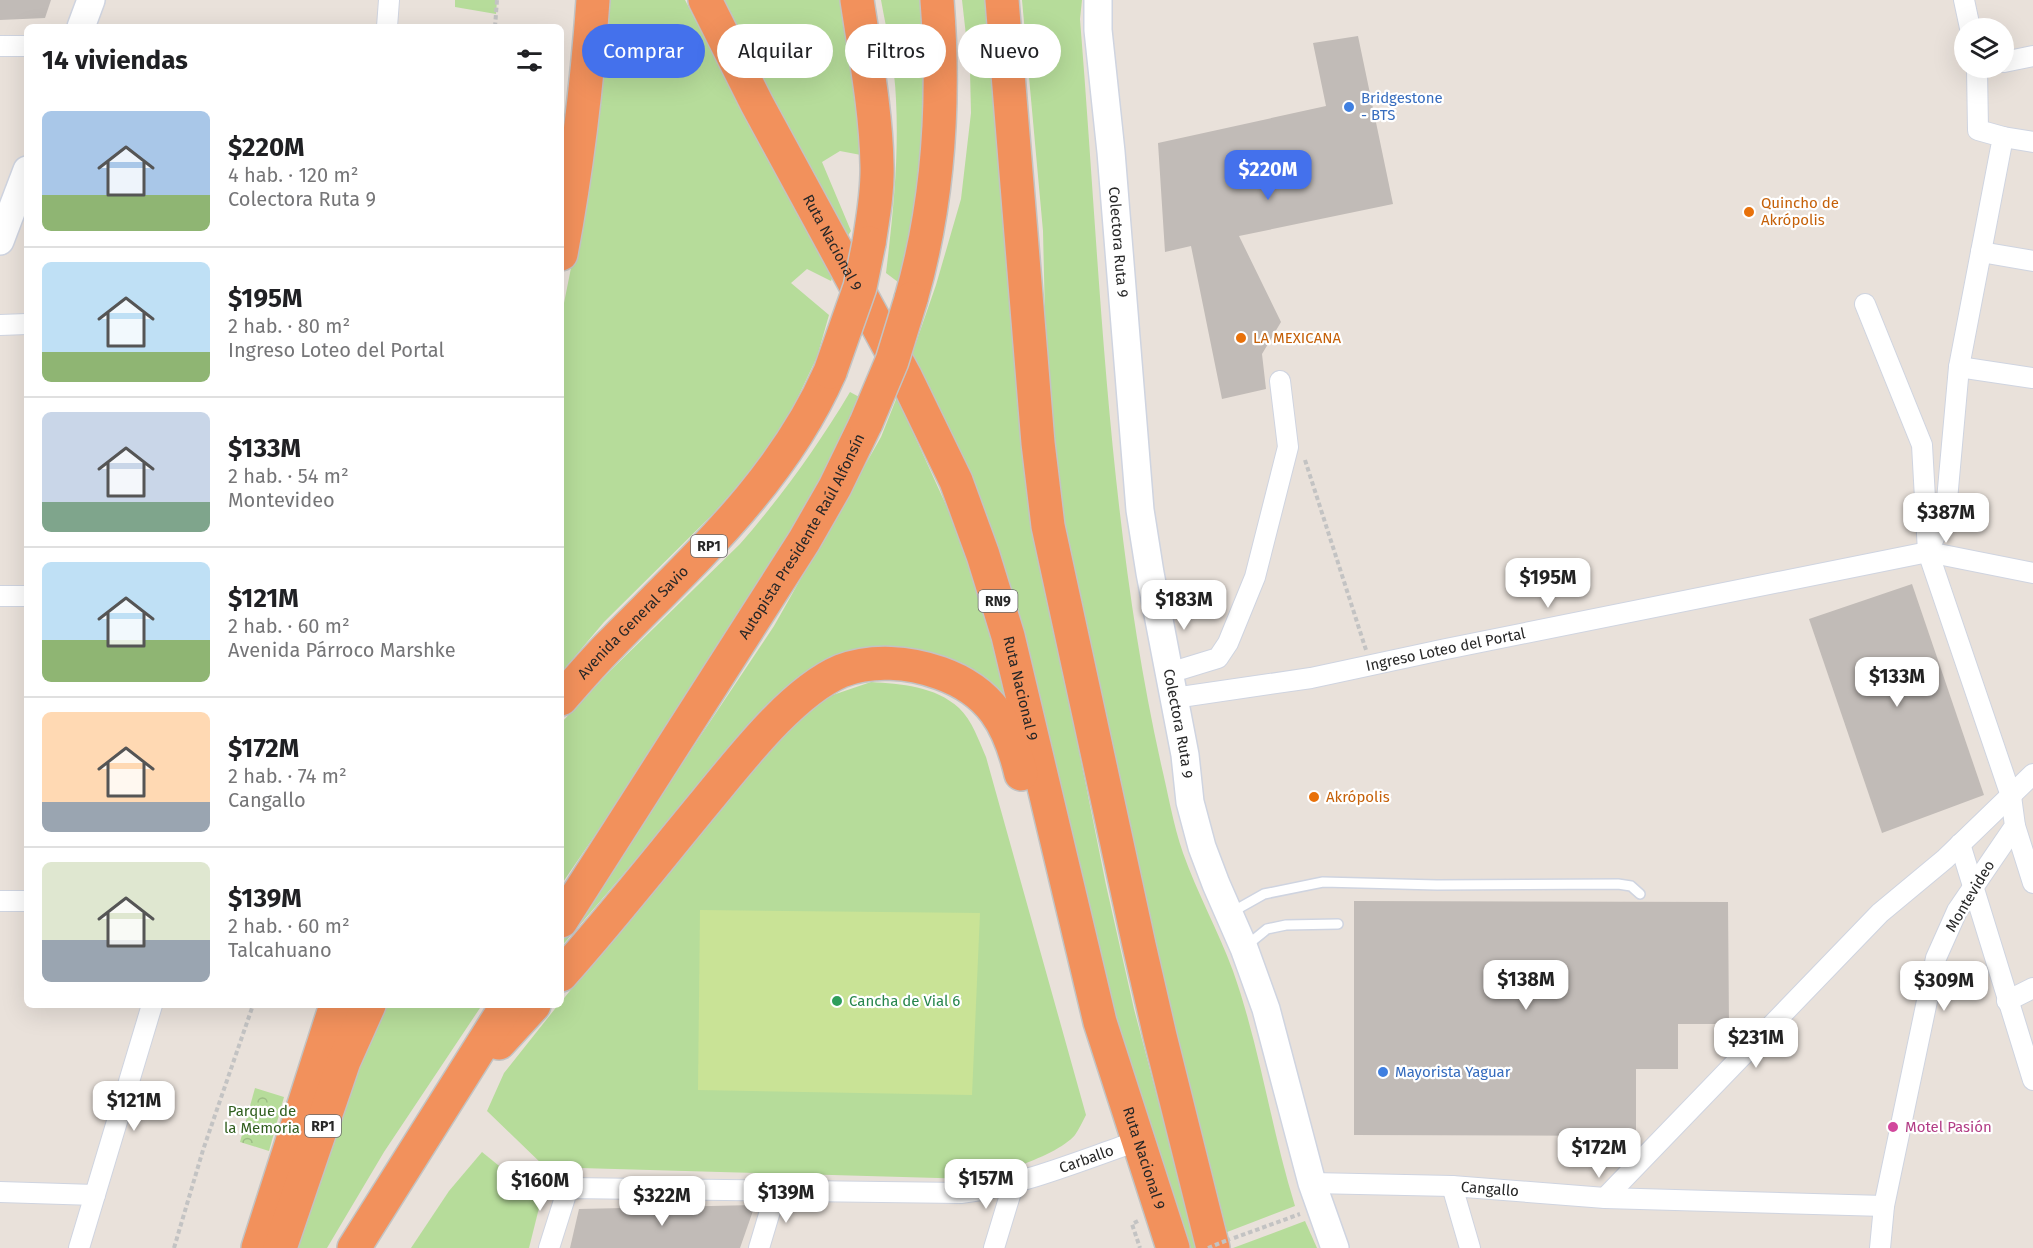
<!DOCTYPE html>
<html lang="es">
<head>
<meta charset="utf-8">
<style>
	:root { --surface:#fff; --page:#f6f6f6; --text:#202124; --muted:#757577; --line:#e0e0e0; --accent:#4471ec }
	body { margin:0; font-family:"Fira Sans",sans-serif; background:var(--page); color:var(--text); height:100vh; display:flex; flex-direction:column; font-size:22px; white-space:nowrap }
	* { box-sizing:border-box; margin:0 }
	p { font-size:20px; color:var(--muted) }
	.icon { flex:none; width:33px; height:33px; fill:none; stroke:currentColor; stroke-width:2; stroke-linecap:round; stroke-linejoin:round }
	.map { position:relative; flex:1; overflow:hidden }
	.sheet { position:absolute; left:24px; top:24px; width:540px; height:984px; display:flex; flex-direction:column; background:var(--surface); border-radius:9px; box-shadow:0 6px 24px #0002 }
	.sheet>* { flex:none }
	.hud { position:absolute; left:582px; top:24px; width:570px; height:54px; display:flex; gap:12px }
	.controls { position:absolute; left:1954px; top:18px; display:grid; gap:12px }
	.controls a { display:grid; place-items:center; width:60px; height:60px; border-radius:50%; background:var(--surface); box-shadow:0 6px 24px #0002; font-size:30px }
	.price { position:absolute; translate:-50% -51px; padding:0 14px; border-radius:12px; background:#fff; color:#222; font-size:20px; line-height:39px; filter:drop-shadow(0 2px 3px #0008) }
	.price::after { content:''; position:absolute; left:50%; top:36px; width:18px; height:14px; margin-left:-9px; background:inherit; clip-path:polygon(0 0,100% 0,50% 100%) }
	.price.on { background:var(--accent); color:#fff }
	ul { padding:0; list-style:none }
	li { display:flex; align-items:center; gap:18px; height:150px; padding:0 18px }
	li+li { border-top:2px solid var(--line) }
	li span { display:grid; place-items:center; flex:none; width:168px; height:120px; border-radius:9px; color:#555 }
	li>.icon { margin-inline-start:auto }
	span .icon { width:72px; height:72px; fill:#fffc; stroke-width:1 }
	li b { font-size:26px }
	h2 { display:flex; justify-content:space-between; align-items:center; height:72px; padding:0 18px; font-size:26px }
	.tag { padding:0 21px; border-radius:27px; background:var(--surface); box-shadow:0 6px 24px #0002; font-size:21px; line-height:54px }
	.tag.on { background:var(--accent); color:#fff }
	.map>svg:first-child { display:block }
	.grass { fill:#b6dc9a }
	.park { fill:url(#park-crowns) }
	.pitch { fill:#c9e396 }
	.building { fill:#c1bbb7 }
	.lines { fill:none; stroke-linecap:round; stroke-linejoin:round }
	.lane-casing { stroke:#cfd4e0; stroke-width:12 }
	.street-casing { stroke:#cfd4e0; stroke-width:22 }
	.secondary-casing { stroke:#cfd4e0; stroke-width:30 }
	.highway-casing { stroke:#c3c3c3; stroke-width:36 }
	.path { stroke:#c3c3c3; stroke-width:4; stroke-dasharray:4.5 3; stroke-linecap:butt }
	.lane { stroke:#fff; stroke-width:9 }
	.street { stroke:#fff; stroke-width:20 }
	.secondary { stroke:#fff; stroke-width:27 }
	.highway { stroke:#f2915c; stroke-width:33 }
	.highway-bridge-casing { stroke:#c3c3c3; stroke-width:36; stroke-linecap:butt }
	.path-bridge { stroke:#c3c3c3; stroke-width:4; stroke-dasharray:4.5 3; stroke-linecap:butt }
	.highway-bridge { stroke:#f2915c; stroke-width:33 }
	.shop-dot { fill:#3f7fe0; stroke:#fff; stroke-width:2 }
	.food-dot { fill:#e8710a; stroke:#fff; stroke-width:2 }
	.leisure-dot { fill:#2e9e5b; stroke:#fff; stroke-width:2 }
	.hotel-dot { fill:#d1479c; stroke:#fff; stroke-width:2 }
	.labels { text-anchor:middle; stroke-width:4.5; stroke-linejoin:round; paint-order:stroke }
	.shield { fill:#fff; stroke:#686868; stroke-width:1.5 }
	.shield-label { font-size:14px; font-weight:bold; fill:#272727 }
	.shop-label { font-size:15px; fill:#366cbe; stroke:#fff; text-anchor:start }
	.food-label { font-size:15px; fill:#c56008; stroke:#fff; text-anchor:start }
	.street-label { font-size:15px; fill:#272727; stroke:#fff }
	.leisure-label { font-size:15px; fill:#27864d; stroke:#fff; text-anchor:start }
	.park-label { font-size:15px; fill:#305e1e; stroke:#fff }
	.hotel-label { font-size:15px; fill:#b23c85; stroke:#fff; text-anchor:start }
</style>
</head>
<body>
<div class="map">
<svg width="2033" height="1248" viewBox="0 0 2033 1248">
	<defs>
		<pattern id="park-crowns" width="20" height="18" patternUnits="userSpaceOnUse" patternTransform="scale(1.5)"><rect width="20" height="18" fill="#b6dc9a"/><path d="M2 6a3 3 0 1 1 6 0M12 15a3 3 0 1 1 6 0" fill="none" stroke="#9cbd85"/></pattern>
	</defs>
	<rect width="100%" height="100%" fill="#e9e1da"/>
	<g class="grass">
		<polygon points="455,0 497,0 496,14 455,7"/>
		<polygon points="604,0 685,0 765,155 835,270 831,281 807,269 791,283 829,315 817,357 789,416 753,468 713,514 604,622 561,673 561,318 580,223"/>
		<polygon points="719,0 842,0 856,73 861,155 840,151 822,162 851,231 845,240"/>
		<path d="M881 0H920C934 95 917 191 902 285L886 273C893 215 899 158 896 100 895 66 887 33 881 0Z"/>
		<polygon points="962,0 989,0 1035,532 1106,885 1134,1009 1190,1221 1195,1248 1191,1248 1178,1224 911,357 936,285 961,199 971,113 970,71"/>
		<path d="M1022 0H1082L1080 19C1100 266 1107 521 1161 764 1168 793 1173 824 1183 853 1197 893 1218 930 1233 971 1260 1047 1271 1129 1295 1206L1222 1234 1208 1186 1057 492 1047 404 1043 231Z"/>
		<path d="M850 392 863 399 818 488 720 652 561 885V723L612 669 740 544C781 497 818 446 850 392Z"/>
		<polygon points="897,397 951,516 984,609 1007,704 904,653 739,739 561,947 561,939 641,825 774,626 881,437"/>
		<path d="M871 682C901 684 935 686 959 708 972 720 979 741 986 757L1086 1115C1083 1121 1079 1129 1075 1135 1058 1155 999 1174 973 1179L545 1167 487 1111 504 1073 558 1005H561V1002L724 798 781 736 827 697Z"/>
		<polygon points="377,1005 482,1005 384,1152 327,1248 291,1248"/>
		<polygon points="482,1152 541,1200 529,1248 411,1248 449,1191"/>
		<polygon points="1305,1221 1317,1248 1233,1248"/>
	</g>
	<polygon class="park" points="255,1088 284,1097 269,1151 240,1142"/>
	<polygon class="pitch" points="700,910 980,913 972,1095 698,1090"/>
	<g class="building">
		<polygon points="0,0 51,0 45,18 0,20"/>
		<polygon points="1358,36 1393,204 1239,236 1281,322 1262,354 1266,389 1222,399 1191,246 1165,252 1158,143 1326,106 1313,43"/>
		<polygon points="1912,584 1984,795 1882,833 1809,619"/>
		<polygon points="1354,901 1728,902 1729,1024 1678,1024 1678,1069 1636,1069 1636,1136 1354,1135"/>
		<polygon points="755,1205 740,1248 570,1248 579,1209"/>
	</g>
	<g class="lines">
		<g class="lane-casing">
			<g id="lane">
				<polyline points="1232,912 1264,894 1323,882 1437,885 1618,884 1631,886 1640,894"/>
				<polyline points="1246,946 1267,929 1286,925 1338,924"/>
			</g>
		</g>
		<g class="street-casing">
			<g id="street">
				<polyline points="1964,0 1970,28"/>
				<polyline points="387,27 389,0"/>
				<polyline points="0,46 27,46"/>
				<polyline points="2004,62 2033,56"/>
				<polyline points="2003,137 2033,142"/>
				<polyline points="1981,252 2033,261"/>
				<polyline points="1865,304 1922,445 1928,552 2011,796 2015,826 1957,911 1936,958 1884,1206 1880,1248"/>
				<polyline points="0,325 27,324"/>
				<polyline points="1959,367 2033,378"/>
				<polyline points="1929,549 1946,511 1959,367 2003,137 1978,130 1977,68"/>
				<polyline points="0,596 27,596"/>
				<polyline points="1169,673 1218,658 1228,643 1255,577 1288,447 1280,381"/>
				<path id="s1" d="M1174 698 1311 678 1446 649 1928 552 2033 573"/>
				<polyline points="2015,826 2033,883"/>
				<polyline points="1960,844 2033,1080"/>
				<polyline points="0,901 27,901"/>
				<polyline points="2007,1001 2033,988"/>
				<path id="s2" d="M1312 1183 1452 1186 1605 1198 1884 1206"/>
				<polyline points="1452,1186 1470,1248"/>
				<polyline points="0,1192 95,1195"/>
				<polyline points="1605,1198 1880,913 1945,859 2033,774"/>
				<polyline points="79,1248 152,1005"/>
				<path id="s3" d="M549 1248 568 1188 961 1193C1018 1187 1084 1159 1138 1141"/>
				<polyline points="759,1248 776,1191"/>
				<polyline points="994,1248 1014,1182"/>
			</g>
		</g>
		<g class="secondary-casing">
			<g id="secondary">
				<path id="s4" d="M1098 0V30L1111 152 1140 510 1150 573 1185 755 1190 802 1202 847 1216 884 1244 948 1266 1009 1312 1183 1335 1248"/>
				<polyline points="81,27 91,0"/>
				<polyline points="0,241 27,170"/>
			</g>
		</g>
		<g class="highway-casing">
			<g id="highway">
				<path id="s5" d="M705 0 757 104 906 378 956 481 983 555 1008 636 1100 1022 1173 1248"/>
				<path d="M857 0C865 54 876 110 877 165 878 191 873 217 869 243"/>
				<polyline points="1002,0 1038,443 1048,526 1139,945 1160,1036 1213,1248"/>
				<path d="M561 254C577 169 587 85 593 0"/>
				<path d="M911 299C939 201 945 101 937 0"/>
				<path id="s6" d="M561 699C577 681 593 662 610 645 693 560 781 483 830 372"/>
				<path id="s7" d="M561 921 804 541 835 487 866 423"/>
				<path d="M561 975C612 918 659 858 707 800 741 759 792 692 841 671 872 659 909 662 940 673 991 691 1009 724 1021 774"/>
				<polyline points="499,1043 534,1005"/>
				<polyline points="258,1248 336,1005"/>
				<polyline points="280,1248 344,1061 369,1005"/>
				<polyline points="354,1248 507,1005"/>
			</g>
		</g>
		<g class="path">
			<polyline points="495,27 497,0"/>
			<polyline points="1305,460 1366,650"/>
			<polyline points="1138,1221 1132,1224 1140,1248"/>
			<polyline points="1234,1238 1300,1214"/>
			<polyline points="174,1248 203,1150 253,1005"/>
		</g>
		<use href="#lane" class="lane"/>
		<use href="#street" class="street"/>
		<use href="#secondary" class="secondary"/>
		<use href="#highway" class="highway"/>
		<g class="highway-bridge-casing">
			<g id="highway-bridge">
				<polyline points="830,372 860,287 869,243"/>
				<polyline points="866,423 892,361 911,299"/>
			</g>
		</g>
		<polyline class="path-bridge" points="1208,1248 1230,1239"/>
		<use href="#highway-bridge" class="highway-bridge"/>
	</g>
	<g class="shop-dot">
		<circle cx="1349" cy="107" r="6"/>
		<circle cx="1383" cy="1072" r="6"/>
	</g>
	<g class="food-dot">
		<circle cx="1749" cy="212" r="6"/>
		<circle cx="1241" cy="338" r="6"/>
		<circle cx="1314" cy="797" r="6"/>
	</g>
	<circle class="leisure-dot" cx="837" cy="1001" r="6"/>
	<circle class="hotel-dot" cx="1893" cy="1127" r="6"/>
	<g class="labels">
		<g class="shield">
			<rect x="691" y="535" width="36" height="22" rx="4.5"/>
			<rect x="978.5" y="590" width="39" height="22" rx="4.5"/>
			<rect x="305" y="1115" width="36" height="22" rx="4.5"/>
		</g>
		<g class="shield-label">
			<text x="709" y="551">RP1</text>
			<text x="998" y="606">RN9</text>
			<text x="323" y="1131">RP1</text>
		</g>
		<g class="shop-label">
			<text x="1361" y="103">Bridgestone<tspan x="1361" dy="17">- BTS</tspan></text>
			<text x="1395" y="1077">Mayorista Yaguar</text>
		</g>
		<g class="food-label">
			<text x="1761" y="208">Quincho de<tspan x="1761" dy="17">Akrópolis</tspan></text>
			<text x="1253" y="343">LA MEXICANA</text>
			<text x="1326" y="802">Akrópolis</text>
		</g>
		<g class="street-label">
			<text dy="5" stroke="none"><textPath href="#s4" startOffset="243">Colectora Ruta 9</textPath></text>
			<text dy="5" stroke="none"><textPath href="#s5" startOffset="274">Ruta Nacional 9</textPath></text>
			<text dy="5" stroke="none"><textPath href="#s7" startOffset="454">Autopista Presidente Raúl Alfonsín</textPath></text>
			<text dy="5" stroke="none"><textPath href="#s6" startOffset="105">Avenida General Savio</textPath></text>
			<text dy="5" stroke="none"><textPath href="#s1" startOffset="276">Ingreso Loteo del Portal</textPath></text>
			<text dy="5" stroke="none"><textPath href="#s5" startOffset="760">Ruta Nacional 9</textPath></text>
			<text dy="5" stroke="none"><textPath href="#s4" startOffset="729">Colectora Ruta 9</textPath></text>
			<text transform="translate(1970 896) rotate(-59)" y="5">Montevideo</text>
			<text dy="5" stroke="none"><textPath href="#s3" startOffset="586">Carballo</textPath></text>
			<text dy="5" stroke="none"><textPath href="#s5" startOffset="1246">Ruta Nacional 9</textPath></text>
			<text dy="5" stroke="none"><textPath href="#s2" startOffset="178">Cangallo</textPath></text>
		</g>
		<g class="leisure-label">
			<text x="849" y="1006">Cancha de Vial 6</text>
		</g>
		<g class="park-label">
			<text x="262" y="1116">Parque de<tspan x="262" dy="17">la Memoria</tspan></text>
		</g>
		<g class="hotel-label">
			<text x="1905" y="1132">Motel Pasión</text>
		</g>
	</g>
</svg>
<div class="controls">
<a><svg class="icon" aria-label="layers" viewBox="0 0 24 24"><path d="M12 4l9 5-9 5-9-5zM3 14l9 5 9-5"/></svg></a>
</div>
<b class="price on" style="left:1268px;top:201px">$220M</b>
<b class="price" style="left:1946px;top:544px">$387M</b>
<b class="price" style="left:1548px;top:609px">$195M</b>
<b class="price" style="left:1184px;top:631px">$183M</b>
<b class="price" style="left:1897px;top:708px">$133M</b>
<b class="price" style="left:1526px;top:1011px">$138M</b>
<b class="price" style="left:1944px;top:1012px">$309M</b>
<b class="price" style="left:1756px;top:1069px">$231M</b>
<b class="price" style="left:134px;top:1132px">$121M</b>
<b class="price" style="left:1599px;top:1179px">$172M</b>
<b class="price" style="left:986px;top:1210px">$157M</b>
<b class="price" style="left:540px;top:1212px">$160M</b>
<b class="price" style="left:786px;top:1224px">$139M</b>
<b class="price" style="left:662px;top:1227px">$322M</b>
<div class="hud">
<a class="tag on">Comprar</a>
<a class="tag">Alquilar</a>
<a class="tag">Filtros</a>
<a class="tag">Nuevo</a>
</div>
<section class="sheet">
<h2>14 viviendas<svg class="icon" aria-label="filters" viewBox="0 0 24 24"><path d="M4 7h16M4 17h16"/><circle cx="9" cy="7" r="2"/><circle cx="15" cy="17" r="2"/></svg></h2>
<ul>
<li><span style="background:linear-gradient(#a9c7e8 70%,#8fb573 0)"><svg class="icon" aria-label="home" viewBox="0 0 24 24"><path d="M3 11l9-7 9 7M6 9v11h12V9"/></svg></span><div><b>$220M</b><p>4 hab. · 120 m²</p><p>Colectora Ruta 9</p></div></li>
<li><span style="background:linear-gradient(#bfe0f5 75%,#8fb573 0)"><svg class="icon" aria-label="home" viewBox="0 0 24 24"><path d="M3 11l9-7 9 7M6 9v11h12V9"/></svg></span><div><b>$195M</b><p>2 hab. · 80 m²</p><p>Ingreso Loteo del Portal</p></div></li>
<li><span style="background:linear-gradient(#c9d6e8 75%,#7fa58c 0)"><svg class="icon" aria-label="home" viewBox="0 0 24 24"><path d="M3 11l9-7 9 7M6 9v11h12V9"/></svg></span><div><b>$133M</b><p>2 hab. · 54 m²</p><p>Montevideo</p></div></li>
<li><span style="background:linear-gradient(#bfe0f5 65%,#8fb573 0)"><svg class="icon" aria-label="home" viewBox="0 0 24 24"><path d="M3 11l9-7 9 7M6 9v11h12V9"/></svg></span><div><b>$121M</b><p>2 hab. · 60 m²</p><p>Avenida Párroco Marshke</p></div></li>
<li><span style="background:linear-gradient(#ffd9b3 75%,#9aa5b1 0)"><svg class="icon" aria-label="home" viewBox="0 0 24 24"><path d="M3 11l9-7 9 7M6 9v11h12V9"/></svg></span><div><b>$172M</b><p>2 hab. · 74 m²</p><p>Cangallo</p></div></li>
<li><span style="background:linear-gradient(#dfe7d0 65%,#9aa5b1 0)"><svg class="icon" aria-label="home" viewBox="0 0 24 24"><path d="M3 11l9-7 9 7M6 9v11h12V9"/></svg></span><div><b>$139M</b><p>2 hab. · 60 m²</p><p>Talcahuano</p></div></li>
</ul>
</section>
</div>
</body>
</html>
